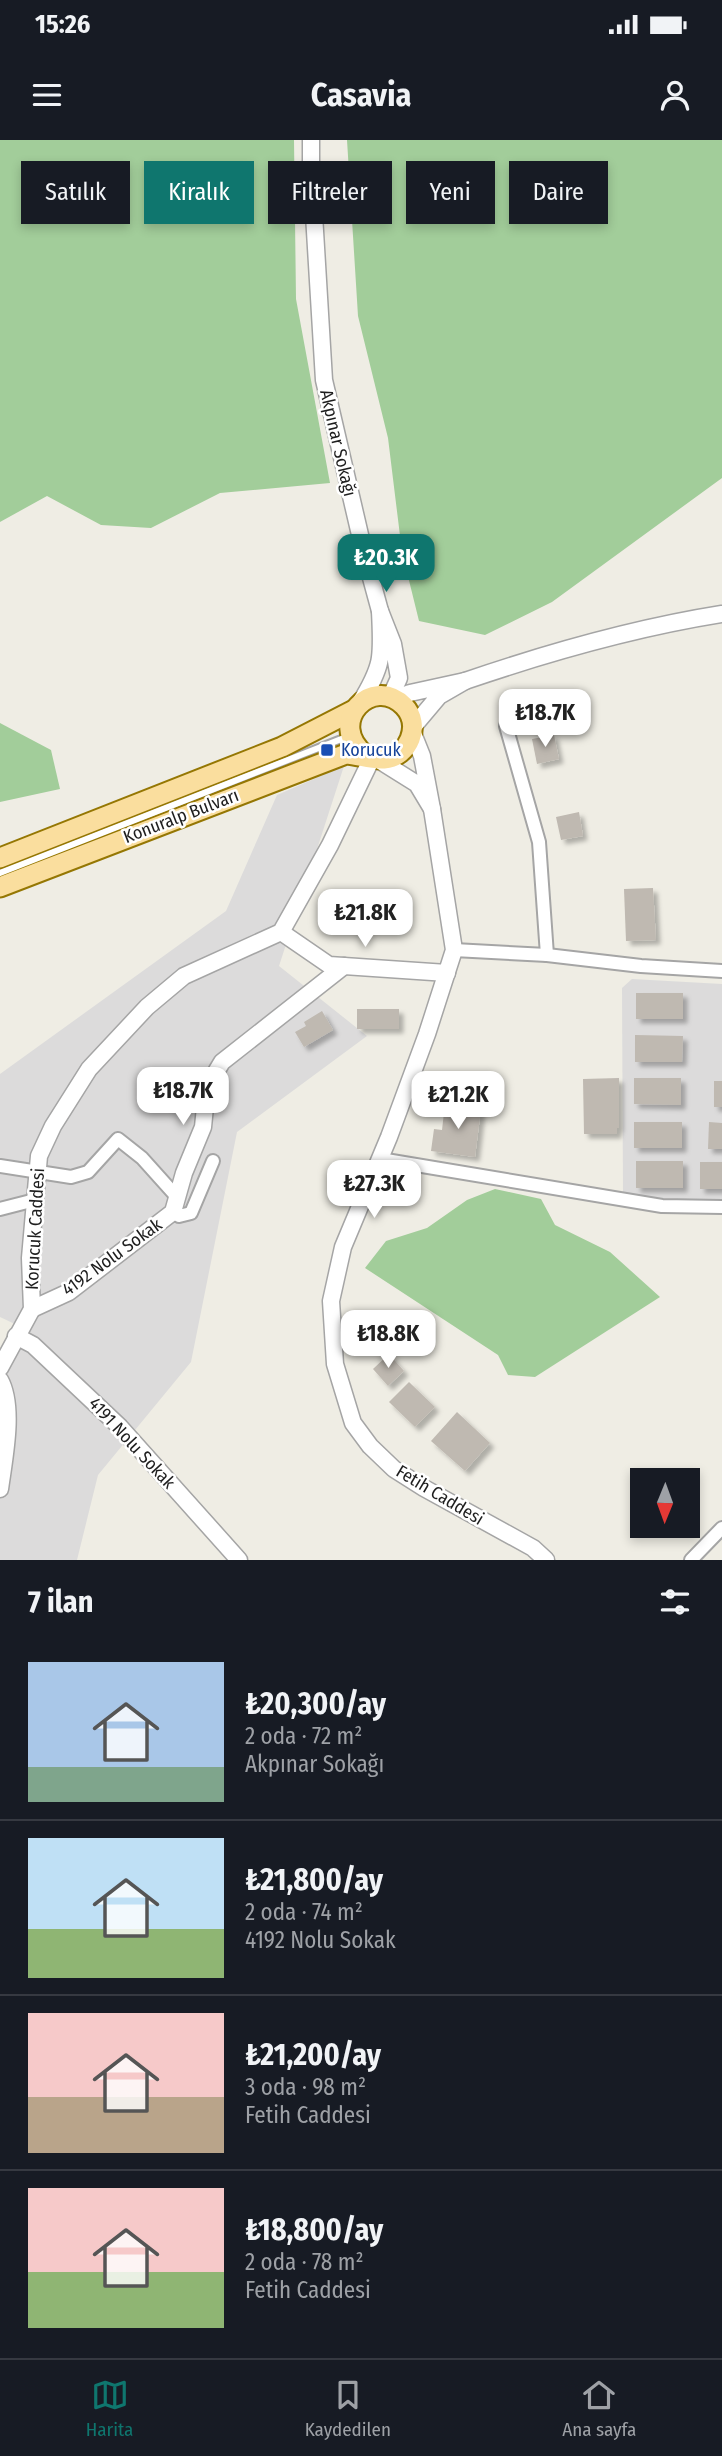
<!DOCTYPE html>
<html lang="tr">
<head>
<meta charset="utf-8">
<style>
	:root { --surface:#171b24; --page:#20242c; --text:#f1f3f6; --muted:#9ea1a6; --line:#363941; --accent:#0f766e }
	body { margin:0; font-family:"Fira Sans Condensed",sans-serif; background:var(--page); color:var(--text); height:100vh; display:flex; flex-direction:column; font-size:26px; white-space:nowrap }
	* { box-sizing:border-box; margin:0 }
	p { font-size:23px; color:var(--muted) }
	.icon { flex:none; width:38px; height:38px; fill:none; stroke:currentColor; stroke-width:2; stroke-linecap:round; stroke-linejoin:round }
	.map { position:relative; height:1420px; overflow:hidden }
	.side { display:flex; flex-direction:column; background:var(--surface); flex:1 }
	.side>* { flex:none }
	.banner { position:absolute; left:21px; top:21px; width:681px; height:63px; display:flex; gap:14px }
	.needle { width:46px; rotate:181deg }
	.tools { position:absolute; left:630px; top:1328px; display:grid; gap:14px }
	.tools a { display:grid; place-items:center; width:70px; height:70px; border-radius:0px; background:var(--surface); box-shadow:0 4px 10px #0003; font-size:35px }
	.price { position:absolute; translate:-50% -60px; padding:0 16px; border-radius:14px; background:#fff; color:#222; font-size:23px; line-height:46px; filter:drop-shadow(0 2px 4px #0008) }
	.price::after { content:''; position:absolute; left:50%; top:42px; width:21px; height:16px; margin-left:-10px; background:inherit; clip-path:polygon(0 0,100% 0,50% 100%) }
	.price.on { background:var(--accent); color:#fff }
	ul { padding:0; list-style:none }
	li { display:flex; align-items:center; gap:21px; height:175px; padding:0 28px }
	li+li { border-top:2px solid var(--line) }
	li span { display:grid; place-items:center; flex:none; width:196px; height:140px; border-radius:0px; color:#555 }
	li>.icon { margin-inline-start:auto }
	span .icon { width:84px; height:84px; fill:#fffc; stroke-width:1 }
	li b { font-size:30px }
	h2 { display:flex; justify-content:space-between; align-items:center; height:84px; padding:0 28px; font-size:30px }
	.tag { padding:0 24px; border-radius:0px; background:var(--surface); box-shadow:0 4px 10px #0003; font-size:24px; line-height:63px }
	.tag.on { background:var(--accent); color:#fff }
	.status { display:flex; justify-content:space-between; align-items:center; height:49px; padding:0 35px; background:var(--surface); direction:ltr }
	.status svg { height:19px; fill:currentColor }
	header { display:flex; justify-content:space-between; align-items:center; height:91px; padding:0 28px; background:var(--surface); font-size:32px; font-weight:700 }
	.menu { display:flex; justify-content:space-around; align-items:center; height:98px; border-top:2px solid var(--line); background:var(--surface); font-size:19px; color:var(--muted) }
	.menu a { display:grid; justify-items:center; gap:4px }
	.menu .on { color:var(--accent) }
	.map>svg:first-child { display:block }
	.residential { fill:#dcdbdb }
	.forest { fill:#a2cd9a }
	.building { fill:#bfb9b1; filter:url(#shadow) }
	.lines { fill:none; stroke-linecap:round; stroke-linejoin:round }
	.service-casing { stroke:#a5a5a5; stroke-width:10 }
	.minor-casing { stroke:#a5a5a5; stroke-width:16 }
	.tertiary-casing { stroke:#a5a5a5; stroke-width:19 }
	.primary-casing { stroke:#957703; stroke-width:23 }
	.service { stroke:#fff; stroke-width:6 }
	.minor { stroke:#fff; stroke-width:12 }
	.tertiary { stroke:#fff; stroke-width:16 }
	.primary { stroke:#fade9e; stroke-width:19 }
	.transit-dot { fill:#1a4fb4; stroke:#fff; stroke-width:2.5 }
	.labels { text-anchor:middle; stroke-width:5; stroke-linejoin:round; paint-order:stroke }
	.street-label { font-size:18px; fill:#1e1e1e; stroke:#fff }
	.transit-label { font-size:18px; fill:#164399; stroke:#fff; text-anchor:start }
</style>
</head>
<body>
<div class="status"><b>15:26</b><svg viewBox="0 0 49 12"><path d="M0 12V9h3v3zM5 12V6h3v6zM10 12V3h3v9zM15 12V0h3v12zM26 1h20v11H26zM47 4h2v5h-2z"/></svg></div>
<header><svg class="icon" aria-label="menu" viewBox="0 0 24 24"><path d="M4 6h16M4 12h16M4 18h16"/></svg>Casavia<svg class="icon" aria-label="person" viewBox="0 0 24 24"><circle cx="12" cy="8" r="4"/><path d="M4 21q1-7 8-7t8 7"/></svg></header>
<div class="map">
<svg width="722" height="1420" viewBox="0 0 722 1420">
	<defs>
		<filter id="shadow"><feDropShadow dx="4.5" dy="4.5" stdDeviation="2" flood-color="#0004"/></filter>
	</defs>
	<rect width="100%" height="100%" fill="#efede4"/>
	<g class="residential">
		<polygon points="344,626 279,826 367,896 237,992 191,1222 98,1335 77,1420 0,1420 0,1222 17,1185 0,1177 0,934 226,771 277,655"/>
		<polygon points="632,839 722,844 722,1059 630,1061 623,1053 622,848"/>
	</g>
	<g class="forest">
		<polygon points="0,0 294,0 296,159 330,343 220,353 151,388 101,385 47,356 0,382"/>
		<polygon points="347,0 722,0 722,338 552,462 485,495 419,481 402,412 388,298 358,176"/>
		<polygon points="0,583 51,610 60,649 0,662"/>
		<polygon points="495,1049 541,1059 555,1085 610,1112 660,1157 535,1237 508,1235 498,1215 365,1128 386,1101 427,1088 467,1060"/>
	</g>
	<g class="building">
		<polygon points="554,595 559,619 537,624 532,599"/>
		<polygon points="579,672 583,696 561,700 556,677"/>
		<polygon points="653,748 656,800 626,801 624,749"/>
		<rect x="636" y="853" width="47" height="26"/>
		<rect x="357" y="869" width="42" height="20"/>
		<polygon points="322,871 333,890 304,907 295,892 306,886 304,882"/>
		<polygon points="635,895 683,896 682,922 635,922"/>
		<polygon points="619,938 619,988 617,988 617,994 584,994 583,939"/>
		<polygon points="634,938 681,938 681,965 634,964"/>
		<rect x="714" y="941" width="8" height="26"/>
		<polygon points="445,964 481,969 475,1017 431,1011 434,989 442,990"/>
		<rect x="634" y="982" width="48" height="26"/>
		<polygon points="709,982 722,983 722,1009 708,1009"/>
		<rect x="636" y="1021" width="47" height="27"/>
		<rect x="700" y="1022" width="22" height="27"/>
		<polygon points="389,1214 404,1231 388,1246 373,1229"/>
		<polygon points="409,1242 435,1267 415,1287 389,1262"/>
		<polygon points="457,1272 490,1303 465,1331 431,1301"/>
	</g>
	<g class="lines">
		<g class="service-casing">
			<polyline id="service" points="0,733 349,596"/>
		</g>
		<g class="minor-casing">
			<g id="minor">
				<polyline points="506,586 539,702 547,815"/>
				<polyline points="454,810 547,815 641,826 722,831"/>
				<polyline points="380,1019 662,1066 722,1067"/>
				<polyline points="0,1026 71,1037 88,1032 118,999 142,1018 177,1057"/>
				<polyline points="0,1069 35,1060"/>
				<polyline points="173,1072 179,1076 191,1073 213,1021"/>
				<polyline points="691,1420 722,1388"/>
			</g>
		</g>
		<g class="tertiary-casing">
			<g id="tertiary">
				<polyline points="311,0 311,25 324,240 364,412 380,471"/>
				<path d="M465 541C550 512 634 488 722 474"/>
				<polyline points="394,559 410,553 465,541 439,556 412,588"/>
				<path d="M360 563C384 524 382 516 380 471L393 504 399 538 390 558"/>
				<polyline points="377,619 417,644 432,669 422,616 412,591"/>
				<polyline points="432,669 454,810 427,894 389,997 343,1107 331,1161 335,1224 353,1283 370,1306 394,1329 424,1348 533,1408 546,1420"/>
				<polyline points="281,792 329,825 447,833"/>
				<polyline points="32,1169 69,1152 173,1072 184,1033 203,987 207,947 222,922 344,826"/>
				<polyline points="16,1196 33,1205 120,1287 239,1420"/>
				<polyline points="0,1228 32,1169 30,1118 39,1016 53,986 89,929 147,867 184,836 281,792 330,705 372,618"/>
				<path d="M0 1240C15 1267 4 1319 0 1349"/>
			</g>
		</g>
		<g class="primary-casing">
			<g id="primary">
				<polyline points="0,718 282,607 354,570"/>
				<path d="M0 747 346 614C359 615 372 620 384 619 409 617 422 585 404 566 373 534 325 582 365 615"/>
			</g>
		</g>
		<use href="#service" class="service"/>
		<use href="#minor" class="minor"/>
		<use href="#tertiary" class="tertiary"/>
		<use href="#primary" class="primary"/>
	</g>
	<rect class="transit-dot" x="320" y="603" width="14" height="14" rx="3.5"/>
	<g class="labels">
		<g class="street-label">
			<text transform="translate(338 303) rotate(77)" y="6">Akpınar Sokağı</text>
			<text transform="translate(181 676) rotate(-21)" y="6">Konuralp Bulvarı</text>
			<text transform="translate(35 1089) rotate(-87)" y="6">Korucuk Caddesi</text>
			<text transform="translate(112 1117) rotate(-36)" y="6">4192 Nolu Sokak</text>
			<text transform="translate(132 1303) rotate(47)" y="6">4191 Nolu Sokak</text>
			<text transform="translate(440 1355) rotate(31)" y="6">Fetih Caddesi</text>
		</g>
		<g class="transit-label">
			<text x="341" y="616">Korucuk</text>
		</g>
	</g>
</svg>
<div class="tools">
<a><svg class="needle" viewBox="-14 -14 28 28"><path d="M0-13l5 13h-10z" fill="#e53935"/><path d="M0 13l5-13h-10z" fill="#9ea1a6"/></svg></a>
</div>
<b class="price on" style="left:386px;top:454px">₺20.3K</b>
<b class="price" style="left:545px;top:609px">₺18.7K</b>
<b class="price" style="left:365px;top:809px">₺21.8K</b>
<b class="price" style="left:183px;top:987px">₺18.7K</b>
<b class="price" style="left:458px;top:991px">₺21.2K</b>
<b class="price" style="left:374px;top:1080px">₺27.3K</b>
<b class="price" style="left:388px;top:1230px">₺18.8K</b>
<div class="banner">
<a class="tag">Satılık</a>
<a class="tag on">Kiralık</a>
<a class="tag">Filtreler</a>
<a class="tag">Yeni</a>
<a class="tag">Daire</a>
</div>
</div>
<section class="side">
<h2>7 ilan<svg class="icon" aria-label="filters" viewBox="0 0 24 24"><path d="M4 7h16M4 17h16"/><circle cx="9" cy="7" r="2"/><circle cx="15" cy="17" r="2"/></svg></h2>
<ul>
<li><span style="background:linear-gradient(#a9c7e8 75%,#7fa58c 0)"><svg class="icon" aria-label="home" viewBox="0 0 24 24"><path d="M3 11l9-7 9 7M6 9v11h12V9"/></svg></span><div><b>₺20,300/ay</b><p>2 oda · 72 m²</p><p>Akpınar Sokağı</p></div></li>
<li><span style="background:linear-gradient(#bfe0f5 65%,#8fb573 0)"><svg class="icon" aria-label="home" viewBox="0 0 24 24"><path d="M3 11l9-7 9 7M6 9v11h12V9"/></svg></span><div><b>₺21,800/ay</b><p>2 oda · 74 m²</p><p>4192 Nolu Sokak</p></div></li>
<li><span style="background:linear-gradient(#f6c9c9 60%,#b9a48a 0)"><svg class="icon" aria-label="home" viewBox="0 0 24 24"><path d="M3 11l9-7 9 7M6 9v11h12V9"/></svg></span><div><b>₺21,200/ay</b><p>3 oda · 98 m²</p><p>Fetih Caddesi</p></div></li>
<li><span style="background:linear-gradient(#f6c9c9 60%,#8fb573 0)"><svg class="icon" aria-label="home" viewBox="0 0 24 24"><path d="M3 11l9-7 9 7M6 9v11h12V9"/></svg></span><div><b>₺18,800/ay</b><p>2 oda · 78 m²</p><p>Fetih Caddesi</p></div></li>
</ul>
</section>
<nav class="menu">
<a class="on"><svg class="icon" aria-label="map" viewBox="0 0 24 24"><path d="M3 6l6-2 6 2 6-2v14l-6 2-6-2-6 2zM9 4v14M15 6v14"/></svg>Harita</a>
<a><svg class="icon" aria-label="saved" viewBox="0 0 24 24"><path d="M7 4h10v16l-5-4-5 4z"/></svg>Kaydedilen</a>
<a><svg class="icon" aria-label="home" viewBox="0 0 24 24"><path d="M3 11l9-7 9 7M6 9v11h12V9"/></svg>Ana sayfa</a>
</nav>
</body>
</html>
